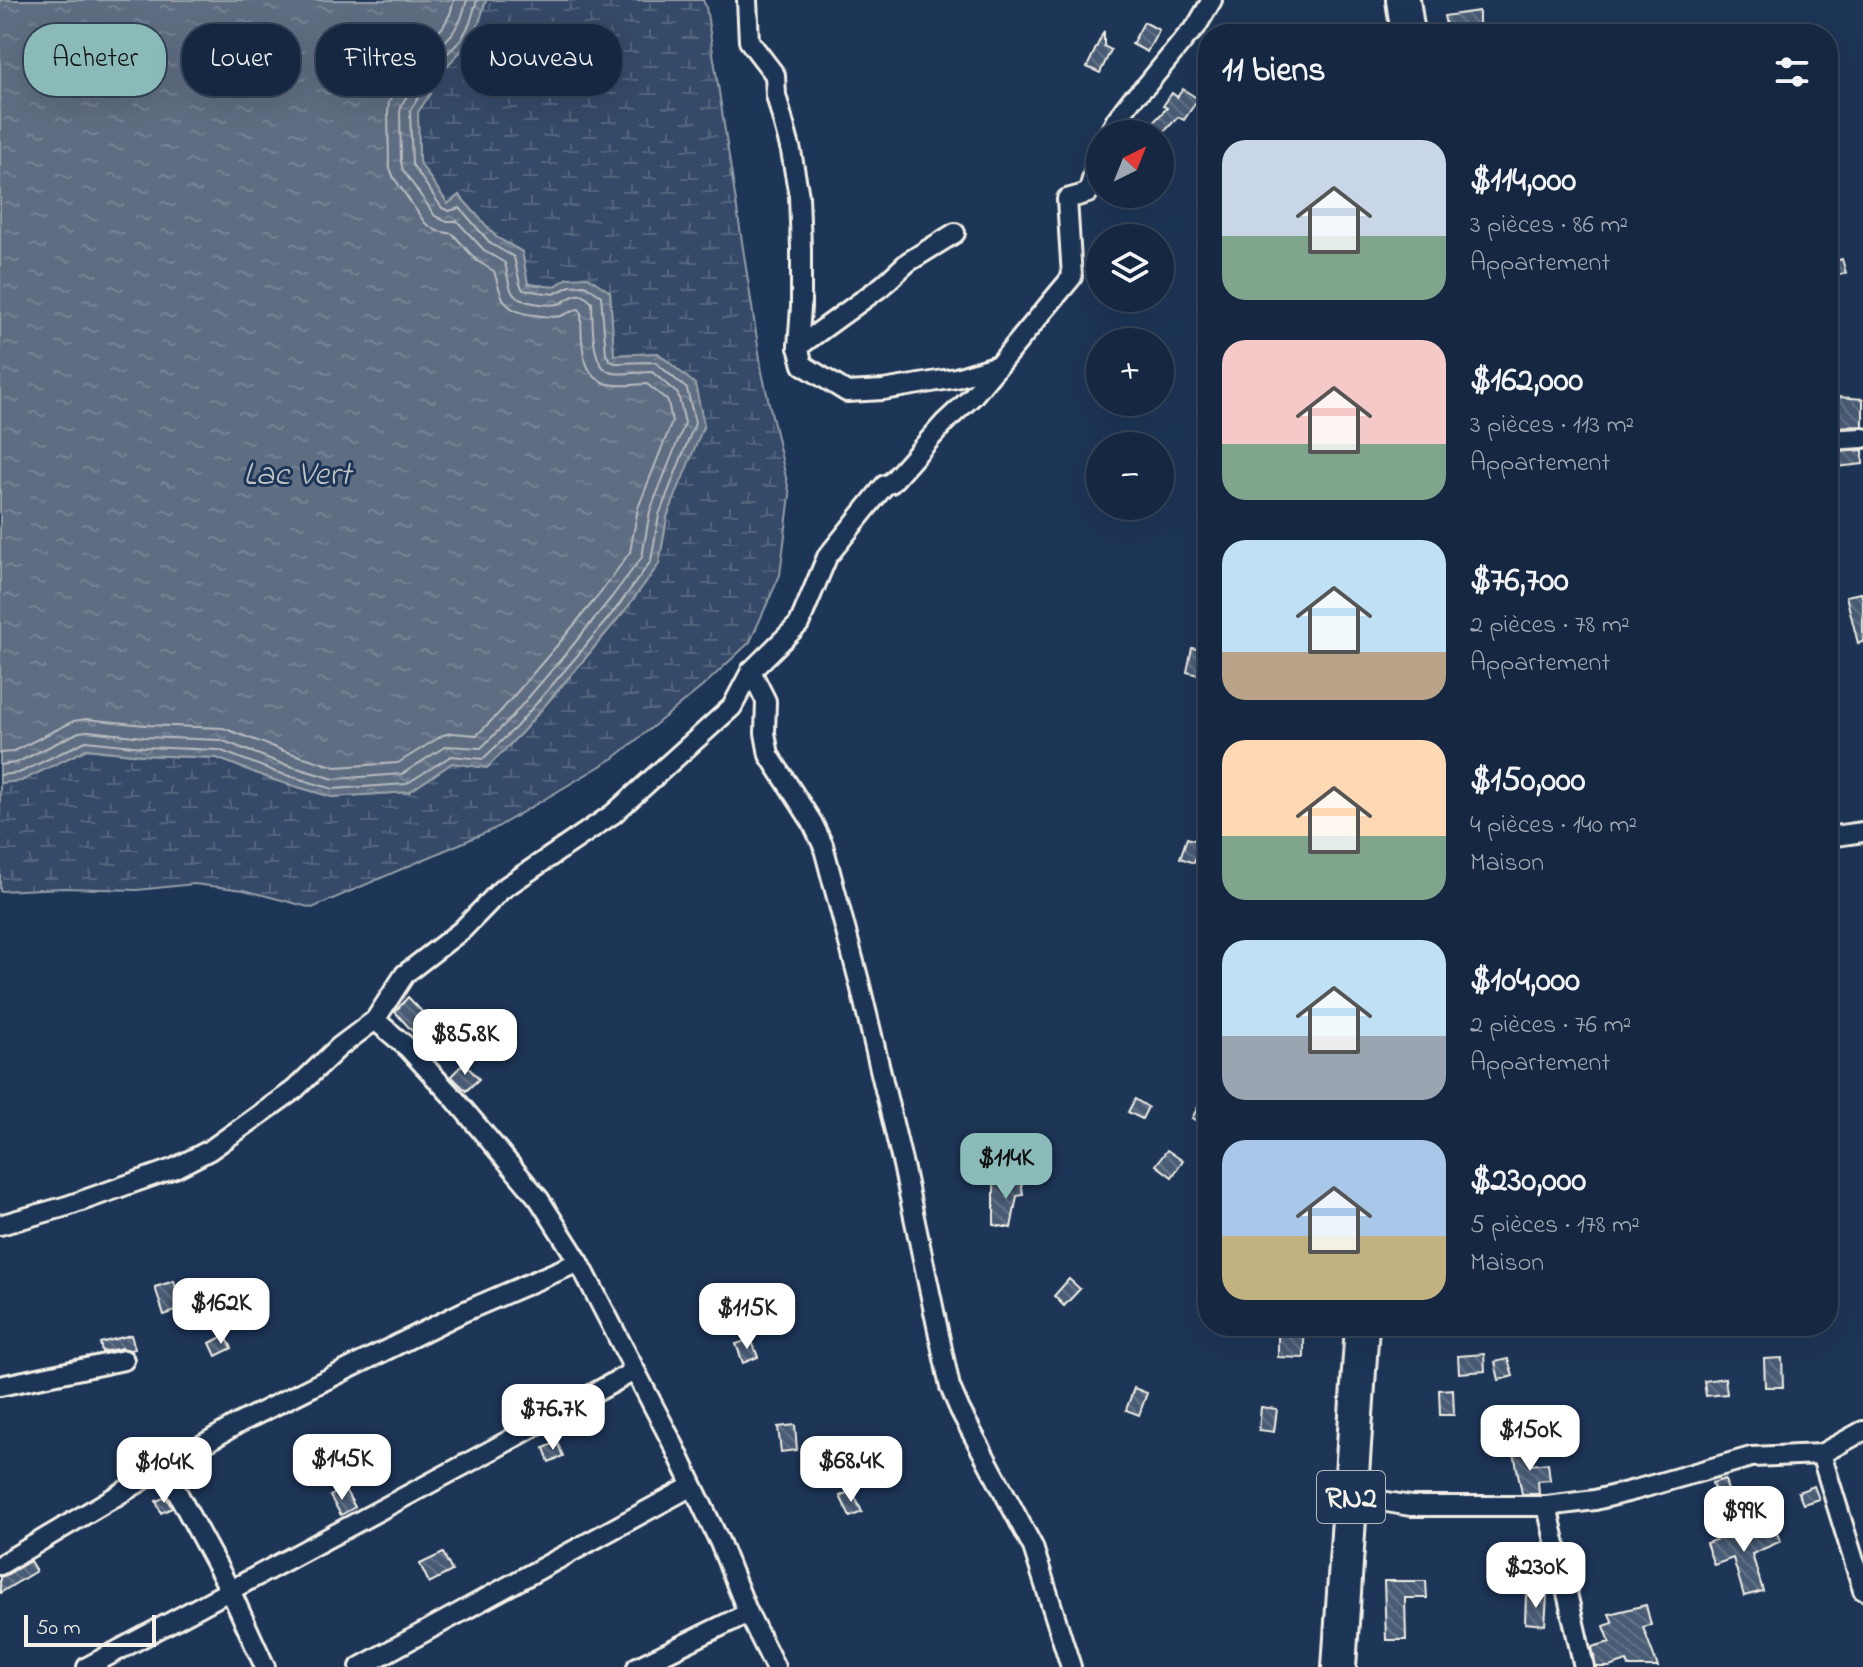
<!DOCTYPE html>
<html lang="fr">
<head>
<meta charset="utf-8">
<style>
	:root { --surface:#162841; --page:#1f3048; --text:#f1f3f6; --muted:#9ea6b1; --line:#35445a; --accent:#8bbbb9 }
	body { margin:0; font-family:"Indie Flower",sans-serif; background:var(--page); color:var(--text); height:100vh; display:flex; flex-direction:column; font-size:30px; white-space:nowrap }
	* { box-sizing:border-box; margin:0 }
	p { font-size:26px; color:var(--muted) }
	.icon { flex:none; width:44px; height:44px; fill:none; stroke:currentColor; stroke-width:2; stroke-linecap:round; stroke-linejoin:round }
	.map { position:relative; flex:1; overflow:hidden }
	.details { position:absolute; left:1198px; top:24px; width:640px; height:1312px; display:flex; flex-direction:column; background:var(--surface); border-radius:32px; box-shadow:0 8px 32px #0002,0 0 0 2px var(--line) }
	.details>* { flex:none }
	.hud { position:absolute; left:24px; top:24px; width:760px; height:72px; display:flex; gap:16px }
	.needle { width:52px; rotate:43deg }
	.tools { position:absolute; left:1086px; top:120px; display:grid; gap:16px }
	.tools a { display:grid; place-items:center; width:88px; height:88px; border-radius:50%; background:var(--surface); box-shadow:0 8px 32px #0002,0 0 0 2px var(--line); font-size:40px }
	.scale { position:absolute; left:24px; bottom:20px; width:132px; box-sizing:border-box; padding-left:8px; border:4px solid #f4f1e8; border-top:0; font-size:22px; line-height:28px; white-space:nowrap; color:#f4f1e8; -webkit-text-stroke:6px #1d3557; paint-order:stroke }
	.price { position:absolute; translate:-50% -68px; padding:0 18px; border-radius:16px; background:#fff; color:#222; font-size:26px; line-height:52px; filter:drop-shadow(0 2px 4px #0008) }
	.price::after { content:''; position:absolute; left:50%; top:48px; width:24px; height:18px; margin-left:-12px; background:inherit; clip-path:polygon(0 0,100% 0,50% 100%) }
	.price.active { background:var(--accent); color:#111 }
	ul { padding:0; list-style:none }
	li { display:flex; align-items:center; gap:24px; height:200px; padding:0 24px }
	li span { display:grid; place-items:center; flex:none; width:224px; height:160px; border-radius:24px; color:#555 }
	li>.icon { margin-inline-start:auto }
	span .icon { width:96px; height:96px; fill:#fffc; stroke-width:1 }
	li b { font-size:34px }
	h2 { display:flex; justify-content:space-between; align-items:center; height:96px; padding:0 24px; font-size:34px }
	.pill { padding:0 28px; border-radius:32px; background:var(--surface); box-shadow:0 8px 32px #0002,0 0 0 2px var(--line); font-size:28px; line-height:72px }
	.pill.active { background:var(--accent); color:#111 }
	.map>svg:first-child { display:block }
	.wetland { fill:url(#wetland-marsh); stroke:#949ea8; stroke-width:2 }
	.water { fill:url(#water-ripples); stroke:#9aa2ab; stroke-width:2 }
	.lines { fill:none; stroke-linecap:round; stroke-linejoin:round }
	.shore { stroke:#b8bcbf; stroke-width:2 }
	.building { fill:url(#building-back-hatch); stroke:#f4f1e8; stroke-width:2 }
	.minor-casing { stroke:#f4f1e8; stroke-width:24 }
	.trunk-casing { stroke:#f4f1e8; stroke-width:38 }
	.minor { stroke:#1d3557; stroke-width:18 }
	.trunk { stroke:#1d3557; stroke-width:32 }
	.labels { text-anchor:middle; stroke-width:6; stroke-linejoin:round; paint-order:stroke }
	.shield { fill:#1d3557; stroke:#b4b9bc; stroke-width:2 }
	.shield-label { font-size:30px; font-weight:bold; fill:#f4f1e8 }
	.water-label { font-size:34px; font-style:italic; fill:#c0c3c4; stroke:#1d3557 }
</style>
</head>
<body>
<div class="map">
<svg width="1863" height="1667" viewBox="0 0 1863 1667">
	<defs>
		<pattern id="wetland-marsh" width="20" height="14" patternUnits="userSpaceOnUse" patternTransform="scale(2)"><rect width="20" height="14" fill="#354a67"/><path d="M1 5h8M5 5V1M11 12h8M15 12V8" fill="none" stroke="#53657d"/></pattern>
		<pattern id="water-ripples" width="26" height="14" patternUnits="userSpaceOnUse" patternTransform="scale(2)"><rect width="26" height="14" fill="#5e6d82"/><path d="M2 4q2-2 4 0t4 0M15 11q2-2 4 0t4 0" fill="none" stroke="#768294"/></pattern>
		<pattern id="building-back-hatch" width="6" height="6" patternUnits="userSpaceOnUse" patternTransform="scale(2)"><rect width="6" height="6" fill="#485b74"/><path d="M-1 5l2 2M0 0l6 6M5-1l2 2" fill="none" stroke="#637388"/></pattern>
	</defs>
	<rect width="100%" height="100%" fill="#1d3557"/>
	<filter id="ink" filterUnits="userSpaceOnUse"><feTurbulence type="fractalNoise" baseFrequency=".0125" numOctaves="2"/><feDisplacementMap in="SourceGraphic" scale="16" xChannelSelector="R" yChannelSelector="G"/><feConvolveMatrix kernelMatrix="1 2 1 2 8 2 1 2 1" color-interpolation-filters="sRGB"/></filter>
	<g filter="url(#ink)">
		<polygon class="wetland" points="486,0 703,0 706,7 762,372 790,495 780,575 750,642 702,687 614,758 494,829 312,908 244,890 194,884 137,890 63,888 0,891 0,783 21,781 86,749 142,755 217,758 274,780 332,797 409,792 452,763 487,768 522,732 583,661 626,609 659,564 667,517 703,425 658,353 614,355 610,292 568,278 554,287 528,284 522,252 496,237 459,195 448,204 419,162 418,112 430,94 436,77 467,45 478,26"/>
		<polygon class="water" points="0,0 486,0 478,26 467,45 436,77 430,94 418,112 419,162 448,204 459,195 496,237 522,252 528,284 554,287 568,278 588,277 610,292 614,355 658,353 695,384 704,425 667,517 659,564 626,609 583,661 522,732 487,768 452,763 409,792 332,797 274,780 217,758 142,755 87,749 21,781 0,783"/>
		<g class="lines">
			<g class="shore">
				<path d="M0 753 12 752 74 721 86 719 145 725 223 728 284 751 336 767 398 763 443 735 452 733 477 735 500 712 560 642 602 591 630 552 638 508 672 422 668 401 647 384C635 384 621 387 609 384 578 377 582 336 581 312L579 309C573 310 567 314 561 316 552 318 543 316 534 315 502 311 502 298 494 271L477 261 453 234 437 231 425 223 394 178 389 166 388 112 389 102 403 81 411 60 443 27 450 14 454 0"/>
				<path d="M0 765 16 763 79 732 88 731 144 737 221 740 280 763 334 779 402 774 446 746 481 748 509 720 569 650 611 598 642 557 650 511 685 423 678 394 652 372C639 372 625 375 613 373 590 369 593 322 592 303 590 301 586 296 582 295 573 293 566 302 558 304 548 306 521 303 514 295 507 287 508 273 505 263L485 251 457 221H445L435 216 403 170 401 162 400 112 402 104 413 86 421 67 452 34 461 19 467 0"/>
				<polyline points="0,775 19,773 86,741 143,747 219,750 276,772 333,789 406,784 451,756 483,759 516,727 577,656 619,605 651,561 659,515 695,423 687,389 655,362 616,363 610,361 606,354 601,296 585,285 570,286 554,294 523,290 520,284 514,257 491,244 460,208 449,211 442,208 412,164 410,111 422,91 429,72 461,40 470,23 477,0"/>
			</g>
		</g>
		<g class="building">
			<polygon points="1479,11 1479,34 1448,34 1444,16"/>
			<polygon points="1144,22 1159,30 1147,52 1132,44"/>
			<polygon points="1104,31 1104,46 1111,50 1100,73 1087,67"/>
			<polygon points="1183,89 1198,99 1184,120 1178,117 1162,134 1142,134 1167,108 1163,106 1172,93 1177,97"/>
			<polygon points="1842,259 1846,273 1830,278 1828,263"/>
			<polygon points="1838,397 1863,399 1863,426 1838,427"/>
			<polygon points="1863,450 1863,464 1828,468 1828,453"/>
			<polygon points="1861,593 1863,601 1863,642 1858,643 1846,596"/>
			<polygon points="1192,648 1207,651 1202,676 1187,672"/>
			<polygon points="1187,838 1201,842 1194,863 1180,858"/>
			<polygon points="408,997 428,1018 413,1032 395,1012"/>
			<polygon points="464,1063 479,1079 466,1091 451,1076"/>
			<polygon points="1208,1089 1208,1127 1192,1118"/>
			<polygon points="1135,1099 1148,1107 1142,1119 1128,1112"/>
			<polygon points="1167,1150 1183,1161 1172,1177 1156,1165"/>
			<polygon points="994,1179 1021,1179 1023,1195 1017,1196 1011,1228 994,1225"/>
			<polygon points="1069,1279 1080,1289 1064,1306 1054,1296"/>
			<polygon points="174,1281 182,1309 164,1315 155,1287"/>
			<polygon points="1278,1326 1304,1326 1304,1358 1278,1357"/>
			<polygon points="131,1335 135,1349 130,1350 122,1348 102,1352 100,1343"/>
			<polygon points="225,1335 232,1348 216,1356 210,1343"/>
			<polygon points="751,1339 758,1357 743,1363 736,1344"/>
			<polygon points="1484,1354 1485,1371 1459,1373 1458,1356"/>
			<polygon points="1782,1358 1783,1387 1765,1387 1764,1359"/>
			<polygon points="1508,1359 1513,1376 1499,1380 1495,1362"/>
			<polygon points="1725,1378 1727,1394 1706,1396 1704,1381"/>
			<polygon points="1134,1388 1147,1393 1139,1415 1126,1410"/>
			<polygon points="1453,1389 1454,1415 1440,1415 1439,1390"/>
			<polygon points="1261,1407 1277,1409 1274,1432 1259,1430"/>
			<polygon points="795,1425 797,1450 781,1452 778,1427"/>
			<polygon points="557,1442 563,1456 549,1462 544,1448"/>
			<polygon points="1528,1451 1531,1465 1548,1463 1550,1480 1538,1481 1539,1494 1522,1494 1514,1453"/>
			<polygon points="1725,1479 1731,1503 1719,1506 1712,1483"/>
			<polygon points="1814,1486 1819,1499 1803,1504 1798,1492"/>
			<polygon points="344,1488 355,1507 341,1515 330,1496"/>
			<polygon points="852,1490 862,1512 850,1517 840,1496"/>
			<polygon points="166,1497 172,1508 161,1513 156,1501"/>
			<polygon points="1765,1523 1767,1528 1773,1526 1781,1541 1752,1554 1763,1591 1744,1596 1733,1558 1714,1565 1706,1543 1730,1535 1737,1533 1738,1535"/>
			<polygon points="443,1553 452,1571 429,1583 420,1564"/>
			<polygon points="30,1561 36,1571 0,1593 0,1577 6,1575"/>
			<polygon points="1384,1581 1426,1581 1427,1598 1405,1598 1406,1640 1386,1640"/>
			<polygon points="1526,1595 1547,1596 1545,1625 1525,1623"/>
			<polygon points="1646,1605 1651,1625 1643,1627 1658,1667 1629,1667 1627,1661 1609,1667 1596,1667 1592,1647 1610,1642 1604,1626 1613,1623 1609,1614"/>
		</g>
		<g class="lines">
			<g class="minor-casing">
				<g id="minor">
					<polyline points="747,0 749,41 775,75 776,95 791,151 799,196 801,248 801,307 798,347 803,365 847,392 883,390 956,378 998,365"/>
					<polyline points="1109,134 1116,120 1132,99 1146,86 1186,37 1196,27 1212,0"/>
					<polyline points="798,347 882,286 908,262 955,233"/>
					<polyline points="1828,440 1863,438"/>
					<polyline points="751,671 766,701 765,733 769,755 812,822 823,845 859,981 903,1165 950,1387 960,1410 1033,1547 1071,1667"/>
					<polyline points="1828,837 1863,832"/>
					<polyline points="375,1020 407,1047 454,1098 539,1199 579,1262 674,1446 720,1543 748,1613 775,1667"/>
					<polyline points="0,1225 67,1206 175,1168 210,1150 294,1090 339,1047 375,1020 405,974 462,930 501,890 613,814 732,707 751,671 799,624 827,557 885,485 891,483 945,422 972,397 1072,277 1067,199 1088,193 1100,152"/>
					<polyline points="0,1386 124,1360"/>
					<polyline points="1821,1454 1863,1590"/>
					<polyline points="164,1468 230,1590 265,1667"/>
					<polyline points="1351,1496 1411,1506 1547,1506 1595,1500 1635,1490 1751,1457 1821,1454 1863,1431"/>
					<polyline points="1547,1506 1584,1667"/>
					<polyline points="0,1565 239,1423 463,1312 579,1262"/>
					<polyline points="87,1667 490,1451 634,1371"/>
					<polyline points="360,1667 692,1486"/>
					<polyline points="637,1667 748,1613"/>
				</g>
			</g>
			<g class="trunk-casing">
				<g id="trunk">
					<polyline points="1403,0 1408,34"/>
					<polyline points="1339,1667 1362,1326"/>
				</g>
			</g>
			<use href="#minor" class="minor"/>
			<use href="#trunk" class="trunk"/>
		</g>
	</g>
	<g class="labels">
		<rect class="shield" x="1317" y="1471" width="68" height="52" rx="6"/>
		<g class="shield-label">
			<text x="1351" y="1507">RN2</text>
		</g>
		<g class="water-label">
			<text x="297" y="484">Lac Vert</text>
		</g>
	</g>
</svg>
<div class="tools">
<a><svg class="needle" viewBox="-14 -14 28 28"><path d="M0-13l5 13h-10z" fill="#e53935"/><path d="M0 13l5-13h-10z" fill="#9ea6b1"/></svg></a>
<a><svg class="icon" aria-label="layers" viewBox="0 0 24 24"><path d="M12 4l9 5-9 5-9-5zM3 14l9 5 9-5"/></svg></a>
<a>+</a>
<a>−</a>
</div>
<div class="scale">50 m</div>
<b class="price" style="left:465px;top:1077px">$85.8K</b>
<b class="price active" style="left:1006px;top:1201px">$114K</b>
<b class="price" style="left:221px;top:1346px">$162K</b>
<b class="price" style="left:747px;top:1351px">$115K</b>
<b class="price" style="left:553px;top:1452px">$76.7K</b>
<b class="price" style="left:1530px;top:1473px">$150K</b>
<b class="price" style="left:342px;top:1502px">$145K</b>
<b class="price" style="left:851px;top:1504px">$68.4K</b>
<b class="price" style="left:164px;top:1505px">$104K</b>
<b class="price" style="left:1744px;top:1554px">$99K</b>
<b class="price" style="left:1536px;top:1610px">$230K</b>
<div class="hud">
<a class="pill active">Acheter</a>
<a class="pill">Louer</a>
<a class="pill">Filtres</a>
<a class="pill">Nouveau</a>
</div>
<section class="details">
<h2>11 biens<svg class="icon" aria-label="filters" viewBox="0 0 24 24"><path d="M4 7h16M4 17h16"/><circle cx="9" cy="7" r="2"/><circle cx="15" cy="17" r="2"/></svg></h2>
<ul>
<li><span style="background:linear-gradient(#c9d6e8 60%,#7fa58c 0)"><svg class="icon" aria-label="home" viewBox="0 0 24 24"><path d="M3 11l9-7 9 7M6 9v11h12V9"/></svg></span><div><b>$114,000</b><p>3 pièces · 86 m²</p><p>Appartement</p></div></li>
<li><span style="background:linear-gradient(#f6c9c9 65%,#7fa58c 0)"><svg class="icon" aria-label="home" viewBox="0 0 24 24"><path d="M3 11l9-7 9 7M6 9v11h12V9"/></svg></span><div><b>$162,000</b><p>3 pièces · 113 m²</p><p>Appartement</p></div></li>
<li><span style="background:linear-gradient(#bfe0f5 70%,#b9a48a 0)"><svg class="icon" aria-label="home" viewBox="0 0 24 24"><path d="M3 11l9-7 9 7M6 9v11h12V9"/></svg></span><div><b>$76,700</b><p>2 pièces · 78 m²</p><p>Appartement</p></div></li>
<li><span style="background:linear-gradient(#ffd9b3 60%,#7fa58c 0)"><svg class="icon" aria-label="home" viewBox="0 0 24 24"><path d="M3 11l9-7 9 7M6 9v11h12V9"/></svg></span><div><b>$150,000</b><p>4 pièces · 140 m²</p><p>Maison</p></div></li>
<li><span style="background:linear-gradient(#bfe0f5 60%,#9aa5b1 0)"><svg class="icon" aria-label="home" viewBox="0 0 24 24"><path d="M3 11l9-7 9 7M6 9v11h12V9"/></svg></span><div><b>$104,000</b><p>2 pièces · 76 m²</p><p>Appartement</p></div></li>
<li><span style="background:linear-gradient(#a9c7e8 60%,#c2b280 0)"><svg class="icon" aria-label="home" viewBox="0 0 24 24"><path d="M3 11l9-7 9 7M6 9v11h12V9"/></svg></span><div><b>$230,000</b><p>5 pièces · 178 m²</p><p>Maison</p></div></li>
</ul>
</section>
</div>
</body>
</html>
